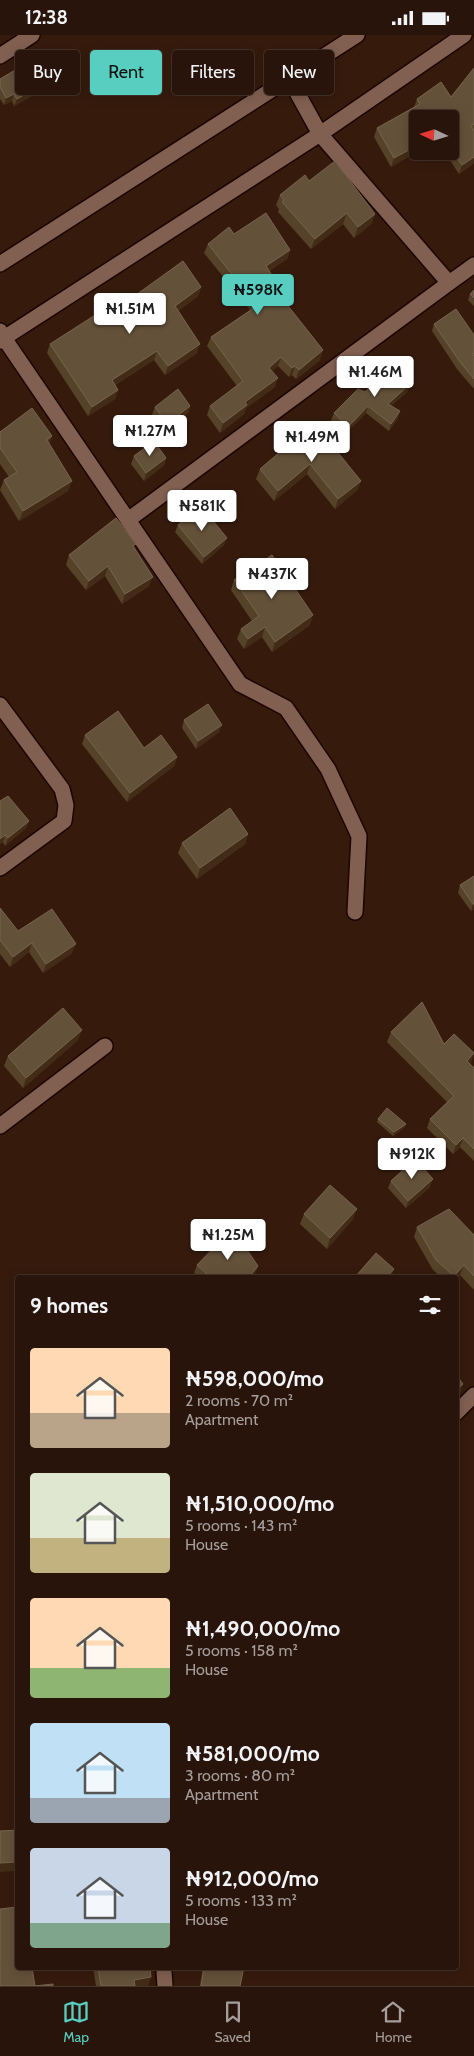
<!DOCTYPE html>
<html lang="en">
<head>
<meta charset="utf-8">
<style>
	:root { --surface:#28140a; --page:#342118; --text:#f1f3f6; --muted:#a59e9c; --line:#44332b; --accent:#58cec1 }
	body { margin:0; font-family:Cabin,sans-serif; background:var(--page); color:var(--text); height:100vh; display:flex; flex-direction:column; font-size:19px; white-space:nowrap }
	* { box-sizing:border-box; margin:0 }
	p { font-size:16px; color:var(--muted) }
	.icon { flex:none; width:28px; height:28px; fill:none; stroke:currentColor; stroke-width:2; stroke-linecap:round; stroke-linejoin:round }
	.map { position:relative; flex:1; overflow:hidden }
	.sheet { position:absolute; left:15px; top:1240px; width:444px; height:695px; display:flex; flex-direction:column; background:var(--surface); border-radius:5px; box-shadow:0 2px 12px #0003,0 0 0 1px var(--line) }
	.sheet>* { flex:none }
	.top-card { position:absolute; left:15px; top:15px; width:445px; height:45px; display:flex; gap:10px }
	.needle { width:32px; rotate:274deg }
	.fabs { position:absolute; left:409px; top:75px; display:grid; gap:10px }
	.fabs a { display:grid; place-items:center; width:50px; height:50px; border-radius:5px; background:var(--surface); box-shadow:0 2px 12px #0003,0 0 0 1px var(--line); font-size:25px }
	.price { position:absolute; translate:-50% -42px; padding:0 11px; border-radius:5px; background:#fff; color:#222; font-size:16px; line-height:32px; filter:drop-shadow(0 1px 2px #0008) }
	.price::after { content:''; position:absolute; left:50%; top:30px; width:15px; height:11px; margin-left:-8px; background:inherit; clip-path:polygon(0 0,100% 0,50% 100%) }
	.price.on { background:var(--accent); color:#111 }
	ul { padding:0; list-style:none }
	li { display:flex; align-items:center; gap:15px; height:125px; padding:0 15px }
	li span { display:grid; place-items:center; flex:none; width:140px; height:100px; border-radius:5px; color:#555 }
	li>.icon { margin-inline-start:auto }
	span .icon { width:60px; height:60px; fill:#fffc; stroke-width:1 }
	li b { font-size:21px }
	h2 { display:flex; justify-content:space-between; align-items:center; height:60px; padding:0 15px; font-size:21px }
	.chip { padding:0 18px; border-radius:5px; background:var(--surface); box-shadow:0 2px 12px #0003,0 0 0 1px var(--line); font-size:18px; line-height:45px }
	.chip.on { background:var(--accent); color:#111 }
	.status { display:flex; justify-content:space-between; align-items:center; height:35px; padding:0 25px; background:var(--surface); direction:ltr }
	.status svg { height:14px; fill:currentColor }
	.tabs { display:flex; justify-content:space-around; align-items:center; height:70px; border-top:1px solid var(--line); background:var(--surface); font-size:14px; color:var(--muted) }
	.tabs a { display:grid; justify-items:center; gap:2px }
	.tabs .on { color:var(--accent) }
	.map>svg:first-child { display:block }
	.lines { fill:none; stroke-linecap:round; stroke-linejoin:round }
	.street-casing { stroke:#1c0500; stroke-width:18 }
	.street { stroke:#816051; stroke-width:15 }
	.wall { fill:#554229 }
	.shaded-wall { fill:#422c17 }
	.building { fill:#64513a; stroke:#776450 }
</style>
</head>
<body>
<div class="status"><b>12:38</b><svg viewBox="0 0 49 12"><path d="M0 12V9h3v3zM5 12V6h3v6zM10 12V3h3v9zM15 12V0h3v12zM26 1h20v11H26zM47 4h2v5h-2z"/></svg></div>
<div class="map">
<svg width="474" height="1951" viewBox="0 0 474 1951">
	<rect width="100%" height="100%" fill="#361b0d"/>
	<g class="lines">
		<g class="street-casing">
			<g id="street">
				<polyline points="0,21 32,0"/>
				<polyline points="289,43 320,99 464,0"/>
				<polyline points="0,229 357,0"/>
				<polyline points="449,248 474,230"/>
				<polyline points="0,296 4,303 128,485 449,248 320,99 4,303 0,306"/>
				<polyline points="128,485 240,649 286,673 328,734 359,801 355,877"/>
				<polyline points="0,670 62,754 66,770 64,786 0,833"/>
				<polyline points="0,1091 105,1011"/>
				<polyline points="456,1378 474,1360"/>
				<polyline points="164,1937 165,1951"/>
			</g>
		</g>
		<use href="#street" class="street"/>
	</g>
	<g class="wall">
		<polygon points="474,33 474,128 459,139 444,116 450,116 450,84 418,84 418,116 391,132 374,102 377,93 414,72 417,64 441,47 451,62"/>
		<polygon points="0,44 34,54 32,61 14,71 12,66 4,70 0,64"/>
		<polygon points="309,146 375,179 371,189 354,203 343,189 311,214 278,177 279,174 276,170 280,160"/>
		<polygon points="234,199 290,215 287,224 269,236 279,259 320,325 296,344 292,340 289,342 278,331 272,336 275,352 246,373 244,379 220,398 207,380 210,371 237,351 207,311 211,302 250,275 204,218 208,209"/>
		<polygon points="201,252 198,261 178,276 197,318 165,340 154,325 115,350 118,355 115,364 88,381 47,318 50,309 118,273"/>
		<polygon points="474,255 474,271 468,265 470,259"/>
		<polygon points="434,289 474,300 474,354 457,334 432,296"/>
		<polygon points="408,356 391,371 398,383 389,396 366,378 345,399 331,385 334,378 365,357"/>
		<polygon points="190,371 188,378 165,396 152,380 155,372"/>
		<polygon points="314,388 361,446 357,455 335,474 307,439 274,466 256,444 260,434"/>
		<polygon points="0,397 52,401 49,409 68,456 19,486 0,455 4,445 9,442 0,429"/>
		<polygon points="134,421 166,423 164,430 144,446 131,429"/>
		<polygon points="178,490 224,510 202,529 175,497"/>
		<polygon points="135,513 149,551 122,569 105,541 86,555 66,530 69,520"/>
		<polygon points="234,545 310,590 272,617 262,602 244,614 237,604 241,594 252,586 231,555"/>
		<polygon points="184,685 219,697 196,714 182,693"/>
		<polygon points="85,700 144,713 177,722 174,731 127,767 82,709"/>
		<polygon points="0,766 29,786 26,793 5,811 3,807 0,809"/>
		<polygon points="248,799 245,809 197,844 178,818 182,808"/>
		<polygon points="474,841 474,874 471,876 458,858 460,850"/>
		<polygon points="0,873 18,896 72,918 43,938 29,917 10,932 0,919"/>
		<polygon points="391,997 471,1028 470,1029 474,1033 474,1126 460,1112 453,1119 427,1093 430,1084 447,1067 387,1007"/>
		<polygon points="78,1005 23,1053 4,1031 8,1021"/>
		<polygon points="378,1084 405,1092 393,1101 377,1087"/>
		<polygon points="391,1146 430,1152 406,1173 388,1153"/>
		<polygon points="304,1179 353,1184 327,1214 300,1189"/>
		<polygon points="417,1192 474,1200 474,1255 460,1240 456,1245 456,1242 441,1242 433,1235 414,1202"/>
		<polygon points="197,1230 258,1231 255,1238 251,1242 199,1242 194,1238"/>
		<polygon points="93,1932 150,1932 148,1951 96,1951"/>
		<polygon points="203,1932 244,1932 240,1951 200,1951"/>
	</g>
	<g class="shaded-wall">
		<polygon points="34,54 32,61 14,71 17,64"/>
		<polygon points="14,59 12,66 4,70 6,63"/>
		<polygon points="418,110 418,116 391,132 394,123"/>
		<polygon points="474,122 474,128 459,139 462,130"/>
		<polygon points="347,178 343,189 311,214 315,204"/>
		<polygon points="375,179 371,189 354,203 358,192"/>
		<polygon points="290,215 287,224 263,240 266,231"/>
		<polygon points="201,252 198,261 171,281 175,271"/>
		<polygon points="200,309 197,318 165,340 168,331"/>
		<polygon points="323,315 320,325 296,344 299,335"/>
		<polygon points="157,316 154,325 108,354 112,345"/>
		<polygon points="281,322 278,331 266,342 269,333"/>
		<polygon points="295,331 292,340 289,342 292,333"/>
		<polygon points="278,343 275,352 246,373 244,379 220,398 223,388 245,367"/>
		<polygon points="410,349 408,356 385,376 388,369"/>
		<polygon points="118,355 115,364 88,381 92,372"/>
		<polygon points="190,371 188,378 165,396 167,389"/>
		<polygon points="368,371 366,378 345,399 348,392"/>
		<polygon points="400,376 398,383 389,396 391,389"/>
		<polygon points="52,401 48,411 47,405"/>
		<polygon points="166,423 164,430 144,446 146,438"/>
		<polygon points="310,429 307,439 274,466 278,456"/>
		<polygon points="72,446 68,456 19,486 23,476"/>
		<polygon points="361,446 357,455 335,474 338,464"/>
		<polygon points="227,503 224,510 202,529 204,522"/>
		<polygon points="108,531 105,541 86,555 89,546"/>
		<polygon points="153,542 149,551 122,569 125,559"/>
		<polygon points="313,580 310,590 272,617 275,607"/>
		<polygon points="265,592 262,602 244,614 248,604"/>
		<polygon points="222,690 219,697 196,714 198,706"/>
		<polygon points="177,722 174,731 127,767 130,758"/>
		<polygon points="29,786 26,793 5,811 8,803"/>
		<polygon points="248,799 245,809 197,844 200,833"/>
		<polygon points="5,800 3,807 0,809 0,804"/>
		<polygon points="473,869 474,869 474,874 471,876"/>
		<polygon points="32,908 29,917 10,932 13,922"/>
		<polygon points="76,909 72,918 43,938 46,929"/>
		<polygon points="82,995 78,1005 23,1053 26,1043"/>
		<polygon points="474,1019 471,1028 464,1035 467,1026"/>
		<polygon points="406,1089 405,1092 393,1101 394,1097"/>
		<polygon points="463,1103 460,1112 453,1119 456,1110"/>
		<polygon points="433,1144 430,1152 406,1173 408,1166"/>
		<polygon points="357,1174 353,1184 327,1214 330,1203"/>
		<polygon points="464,1230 460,1240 456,1245 456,1242 454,1242 454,1241"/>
		<polygon points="258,1231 255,1238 251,1242 249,1242"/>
		<polygon points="394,1234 391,1242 387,1242"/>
		<polygon points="463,1349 460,1358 456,1361 456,1355"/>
		<polygon points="17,1827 14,1836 0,1837 0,1828"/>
		<polygon points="151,1942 148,1951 131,1951 134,1945"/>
	</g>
	<g class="building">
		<polygon points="22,31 34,54 17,64 14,59 6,63 0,52 0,44"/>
		<polygon points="474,33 474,89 471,91 474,96 474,122 462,130 450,112 450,84 418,84 418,110 394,123 377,93 420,69 417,64 441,47 451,62"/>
		<polygon points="335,126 375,179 358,192 347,178 315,204 282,167 284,165 280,160 305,140 309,146"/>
		<polygon points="266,178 290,215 266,231 281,254 277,257 323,315 299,335 295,331 292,333 281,322 269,333 278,343 245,367 247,370 223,388 210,371 243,346 211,302 257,271 208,209 229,192 234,199"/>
		<polygon points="183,226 201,252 175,271 200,309 168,331 157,316 112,345 118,355 92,372 50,309 114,268 118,273"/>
		<polygon points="474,255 474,263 470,259"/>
		<polygon points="456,274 474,300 474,318 472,319 474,321 474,344 460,327 434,289"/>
		<polygon points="393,330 410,349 388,369 400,376 391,389 368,371 348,392 334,378 358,354 365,357"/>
		<polygon points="178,354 190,371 167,389 155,372"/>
		<polygon points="32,373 52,401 47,405 72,446 23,476 4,445 17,437 0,413 0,397"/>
		<polygon points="314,388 361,446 338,464 310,429 278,456 260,434"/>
		<polygon points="154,406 166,423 146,438 134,421"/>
		<polygon points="201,471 227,503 204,522 178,490"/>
		<polygon points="116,483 136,509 133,511 153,542 125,559 108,531 89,546 69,520"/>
		<polygon points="272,520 313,580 275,607 265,592 248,604 241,594 259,581 234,545"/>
		<polygon points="208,669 222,690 198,706 184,685"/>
		<polygon points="118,676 144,713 161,700 177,722 130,758 85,700"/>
		<polygon points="8,761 29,786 8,803 5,800 0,804 0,766"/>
		<polygon points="230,773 248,799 200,833 182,808"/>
		<polygon points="474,841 474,869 473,869 460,850"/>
		<polygon points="0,873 18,896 52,874 76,909 46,929 32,908 13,922 0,905"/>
		<polygon points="422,967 444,1009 454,999 474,1018 467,1026 474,1033 474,1114 463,1103 456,1110 430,1084 454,1061 391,997"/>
		<polygon points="63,973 82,995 26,1043 8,1021"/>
		<polygon points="387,1073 406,1089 394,1097 378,1084"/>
		<polygon points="415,1124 433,1144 408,1166 391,1146"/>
		<polygon points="330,1150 357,1174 330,1203 304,1179"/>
		<polygon points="449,1174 474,1200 474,1241 464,1230 454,1241 436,1225 417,1192"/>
		<polygon points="225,1201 242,1216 245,1212 258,1231 249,1242 210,1242 197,1230"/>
		<polygon points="376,1218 394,1234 387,1242 355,1242"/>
		<polygon points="456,1340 463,1349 456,1355"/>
		<polygon points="18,1795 18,1812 16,1812 17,1827 0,1828 0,1796"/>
		<polygon points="18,1872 18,1932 32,1932 35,1951 53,1949 53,1951 0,1951 0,1874"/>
		<polygon points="98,1932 150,1932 151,1942 134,1945 135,1951 101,1951"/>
		<polygon points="204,1932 244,1932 240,1951 201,1951"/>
	</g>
</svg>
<div class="fabs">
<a><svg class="needle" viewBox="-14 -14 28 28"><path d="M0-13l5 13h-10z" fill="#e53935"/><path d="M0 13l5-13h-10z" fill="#a59e9c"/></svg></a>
</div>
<b class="price on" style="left:258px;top:281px">₦598K</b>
<b class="price" style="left:130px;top:300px">₦1.51M</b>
<b class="price" style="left:375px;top:363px">₦1.46M</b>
<b class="price" style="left:150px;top:422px">₦1.27M</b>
<b class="price" style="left:312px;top:428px">₦1.49M</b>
<b class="price" style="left:202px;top:497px">₦581K</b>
<b class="price" style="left:272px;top:565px">₦437K</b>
<b class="price" style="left:412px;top:1145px">₦912K</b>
<b class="price" style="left:228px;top:1226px">₦1.25M</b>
<div class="top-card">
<a class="chip">Buy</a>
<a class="chip on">Rent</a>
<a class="chip">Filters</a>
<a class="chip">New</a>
</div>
<section class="sheet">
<h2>9 homes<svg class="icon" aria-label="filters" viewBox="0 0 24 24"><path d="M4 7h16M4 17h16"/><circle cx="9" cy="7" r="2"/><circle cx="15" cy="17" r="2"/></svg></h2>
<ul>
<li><span style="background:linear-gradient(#ffd9b3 65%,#b9a48a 0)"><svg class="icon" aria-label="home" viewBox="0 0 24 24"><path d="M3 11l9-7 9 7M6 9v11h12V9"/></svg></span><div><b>₦598,000/mo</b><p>2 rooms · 70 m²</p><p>Apartment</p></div></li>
<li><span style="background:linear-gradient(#dfe7d0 65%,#c2b280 0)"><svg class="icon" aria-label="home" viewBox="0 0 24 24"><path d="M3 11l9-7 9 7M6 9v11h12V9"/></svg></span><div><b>₦1,510,000/mo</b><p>5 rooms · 143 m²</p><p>House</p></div></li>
<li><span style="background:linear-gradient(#ffd9b3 70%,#8fb573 0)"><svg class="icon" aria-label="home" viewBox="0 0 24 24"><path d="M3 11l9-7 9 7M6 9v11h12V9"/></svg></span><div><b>₦1,490,000/mo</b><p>5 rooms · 158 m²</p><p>House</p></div></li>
<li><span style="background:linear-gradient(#bfe0f5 75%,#9aa5b1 0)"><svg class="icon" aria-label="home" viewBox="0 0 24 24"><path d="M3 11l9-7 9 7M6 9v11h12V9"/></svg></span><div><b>₦581,000/mo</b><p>3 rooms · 80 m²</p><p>Apartment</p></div></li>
<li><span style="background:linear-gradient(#c9d6e8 75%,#7fa58c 0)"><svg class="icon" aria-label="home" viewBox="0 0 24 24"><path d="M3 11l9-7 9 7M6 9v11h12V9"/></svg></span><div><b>₦912,000/mo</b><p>5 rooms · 133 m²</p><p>House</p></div></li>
</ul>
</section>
</div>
<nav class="tabs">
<a class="on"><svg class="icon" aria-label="map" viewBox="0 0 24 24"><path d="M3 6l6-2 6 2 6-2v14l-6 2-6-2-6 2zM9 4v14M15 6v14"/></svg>Map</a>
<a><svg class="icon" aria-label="saved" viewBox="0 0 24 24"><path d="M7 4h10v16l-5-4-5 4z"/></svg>Saved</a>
<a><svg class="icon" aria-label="home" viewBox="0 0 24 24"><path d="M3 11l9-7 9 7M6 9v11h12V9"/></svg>Home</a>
</nav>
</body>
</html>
